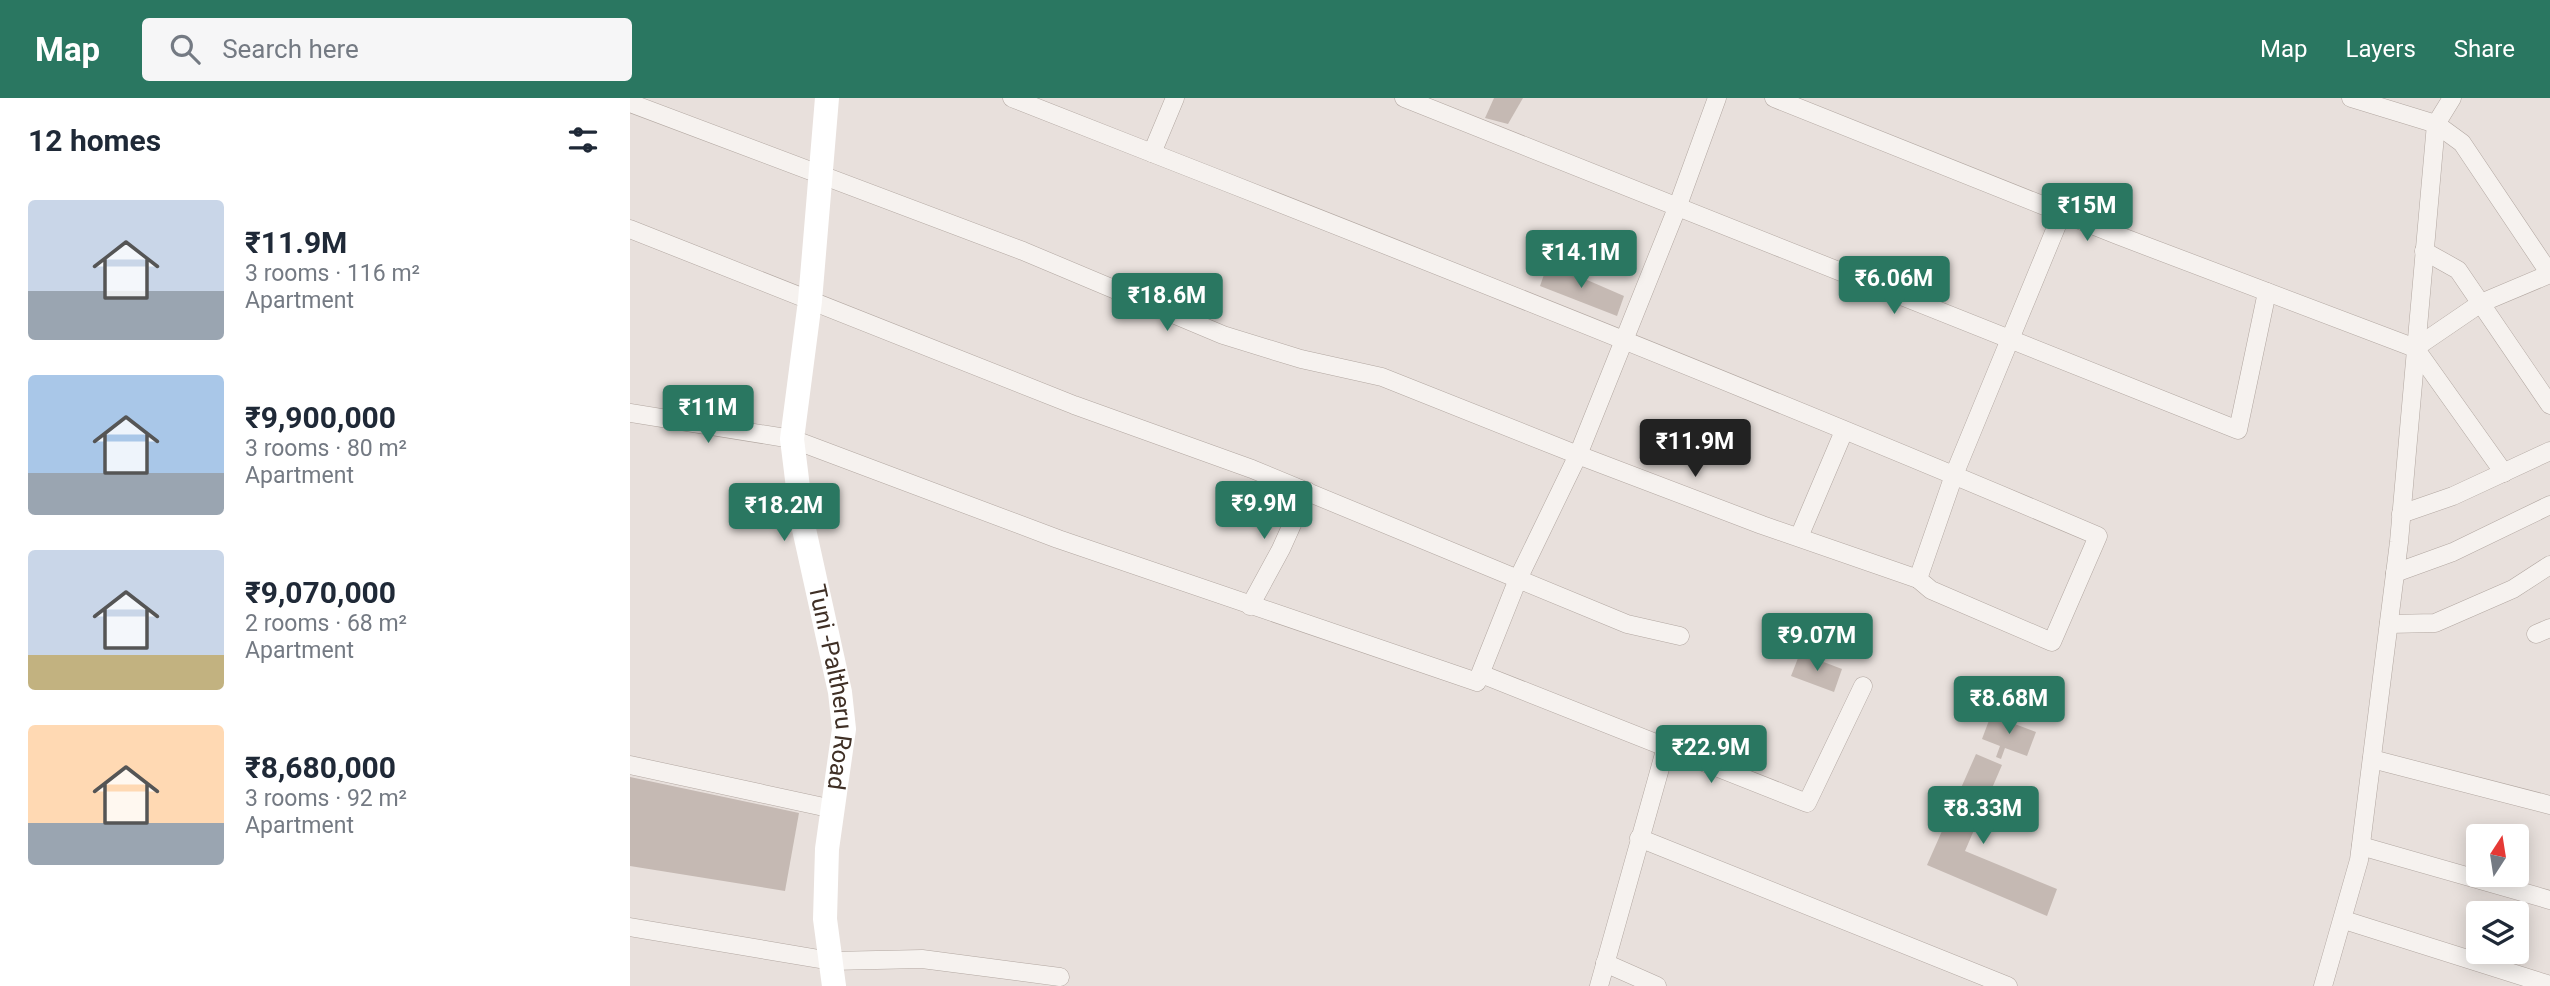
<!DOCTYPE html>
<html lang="en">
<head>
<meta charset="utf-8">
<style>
	:root { --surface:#fff; --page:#f6f6f7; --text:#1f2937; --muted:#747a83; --accent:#2a7761 }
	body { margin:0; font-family:Roboto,sans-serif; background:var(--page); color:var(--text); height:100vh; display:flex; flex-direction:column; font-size:26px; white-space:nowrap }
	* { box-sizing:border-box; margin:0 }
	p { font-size:23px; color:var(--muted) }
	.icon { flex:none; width:38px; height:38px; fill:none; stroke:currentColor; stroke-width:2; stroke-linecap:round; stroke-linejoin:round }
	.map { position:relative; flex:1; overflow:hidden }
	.side { display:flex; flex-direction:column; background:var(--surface); width:630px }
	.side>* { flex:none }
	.needle { width:46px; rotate:12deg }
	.controls { position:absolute; left:1836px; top:726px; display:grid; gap:14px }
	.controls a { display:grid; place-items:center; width:63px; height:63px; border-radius:7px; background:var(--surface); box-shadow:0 4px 18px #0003; font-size:35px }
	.price { position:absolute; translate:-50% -60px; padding:0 16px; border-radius:7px; background:var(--accent); color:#fff; font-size:23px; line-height:46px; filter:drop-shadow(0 2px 4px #0008) }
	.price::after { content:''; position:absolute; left:50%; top:42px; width:21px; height:16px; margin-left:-10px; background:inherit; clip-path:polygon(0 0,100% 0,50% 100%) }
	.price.active { background:#222; color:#fff }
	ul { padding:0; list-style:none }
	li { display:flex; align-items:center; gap:21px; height:175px; padding:0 28px }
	li span { display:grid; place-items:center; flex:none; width:196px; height:140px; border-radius:7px; color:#555 }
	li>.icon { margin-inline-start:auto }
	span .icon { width:84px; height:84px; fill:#fffc; stroke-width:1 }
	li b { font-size:30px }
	h2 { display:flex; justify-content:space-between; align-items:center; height:84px; padding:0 28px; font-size:30px }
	header { display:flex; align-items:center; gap:42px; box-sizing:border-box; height:98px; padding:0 35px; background:var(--accent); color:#fff }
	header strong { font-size:33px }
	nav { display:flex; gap:38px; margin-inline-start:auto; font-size:24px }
	.search { width:490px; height:63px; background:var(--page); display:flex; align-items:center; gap:18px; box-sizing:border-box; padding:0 24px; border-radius:7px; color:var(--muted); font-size:26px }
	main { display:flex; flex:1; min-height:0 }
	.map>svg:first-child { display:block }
	.building { fill:#c5b9b3 }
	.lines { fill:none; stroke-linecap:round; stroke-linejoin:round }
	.street-casing { stroke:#b2a7a1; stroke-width:19 }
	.street { stroke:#f6f2ef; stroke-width:18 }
	.secondary { stroke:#fff; stroke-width:24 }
	.labels { text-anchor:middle; stroke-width:7; stroke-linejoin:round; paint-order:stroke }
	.street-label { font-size:24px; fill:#3f2f25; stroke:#f5efec }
</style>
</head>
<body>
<header>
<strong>Map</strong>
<div class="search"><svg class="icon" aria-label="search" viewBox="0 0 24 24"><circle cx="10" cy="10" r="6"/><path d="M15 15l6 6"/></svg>Search here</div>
<nav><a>Map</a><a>Layers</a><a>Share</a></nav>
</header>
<main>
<section class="side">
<h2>12 homes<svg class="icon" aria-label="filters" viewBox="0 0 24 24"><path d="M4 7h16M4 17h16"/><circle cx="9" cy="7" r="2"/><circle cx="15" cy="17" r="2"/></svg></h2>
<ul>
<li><span style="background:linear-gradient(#c9d6e8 65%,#9aa5b1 0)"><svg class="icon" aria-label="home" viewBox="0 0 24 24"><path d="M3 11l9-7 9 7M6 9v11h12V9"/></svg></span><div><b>₹11.9M</b><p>3 rooms · 116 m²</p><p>Apartment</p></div></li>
<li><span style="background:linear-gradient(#a9c7e8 70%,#9aa5b1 0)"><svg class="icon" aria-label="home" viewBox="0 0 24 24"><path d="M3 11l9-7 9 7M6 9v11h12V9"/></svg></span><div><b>₹9,900,000</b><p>3 rooms · 80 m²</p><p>Apartment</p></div></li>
<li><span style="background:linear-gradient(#c9d6e8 75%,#c2b280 0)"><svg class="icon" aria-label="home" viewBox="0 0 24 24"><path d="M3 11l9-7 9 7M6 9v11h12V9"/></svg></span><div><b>₹9,070,000</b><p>2 rooms · 68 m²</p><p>Apartment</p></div></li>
<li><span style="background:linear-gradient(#ffd9b3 70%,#9aa5b1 0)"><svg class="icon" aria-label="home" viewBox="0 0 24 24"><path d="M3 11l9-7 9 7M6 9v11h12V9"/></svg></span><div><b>₹8,680,000</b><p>3 rooms · 92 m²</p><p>Apartment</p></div></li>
</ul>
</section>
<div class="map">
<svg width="1920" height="888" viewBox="0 0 1920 888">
	<rect width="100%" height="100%" fill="#e8e0dc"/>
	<g class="building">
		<polygon points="864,0 893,0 878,26 855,20"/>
		<polygon points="918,165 994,198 987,218 910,188"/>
		<polygon points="1170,555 1212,571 1204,594 1161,578"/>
		<polygon points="1361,617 1406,634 1397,658 1375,650 1371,661 1366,659 1370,648 1352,641"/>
		<polygon points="1346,656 1372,667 1335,753 1427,791 1417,818 1297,767"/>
		<polygon points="0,679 169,715 155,793 0,768"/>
	</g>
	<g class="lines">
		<g class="street-casing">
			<g id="street">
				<polyline points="382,0 522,55 545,0"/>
				<polyline points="774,0 1608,332 1637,194"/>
				<polyline points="1144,0 1487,137 1785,250 1874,375"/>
				<polyline points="1721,0 1806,26 1832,45 1920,176"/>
				<polyline points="0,5 393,153 593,237 671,261 752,279 948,357 1047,110 1087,0"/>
				<path d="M522 55C839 179 1155 305 1468 438L1422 544 1301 492 1288 481 1324 377 1432 115"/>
				<polyline points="0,131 444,307 622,371 888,481 948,357 1132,427 1288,481"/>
				<polyline points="1794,153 1828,172 1920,307"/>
				<polyline points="1785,250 1851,205 1920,176"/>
				<polyline points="0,315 162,341 428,441 847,584 888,481 997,526 1050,538"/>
				<polyline points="1771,416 1823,398 1920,353"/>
				<polyline points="1169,439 1214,333"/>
				<polyline points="1765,475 1823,454 1920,407"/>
				<polyline points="620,508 651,451 677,393"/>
				<polyline points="1759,526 1805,525 1883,491 1920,467"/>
				<polyline points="1906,536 1920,530"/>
				<polyline points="851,576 1177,705 1233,588"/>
				<polyline points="1742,661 1920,707"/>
				<polyline points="0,667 203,711"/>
				<polyline points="1009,740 1378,888"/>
				<polyline points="1731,748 1920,802"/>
				<polyline points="1714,822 1920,887"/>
				<polyline points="0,829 201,863 292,861 430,879"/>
				<polyline points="975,865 1027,888"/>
				<polyline points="969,888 1036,649"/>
				<polyline points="1693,888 1729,762 1769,444 1806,26 1822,0"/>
			</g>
		</g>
		<use href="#street" class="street"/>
		<path class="secondary" id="s1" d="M197 0 180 203 162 341 172 422 210 594 214 631 197 751 195 821 204 888"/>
	</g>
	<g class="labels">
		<g class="street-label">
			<text dy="8" stroke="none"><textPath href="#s1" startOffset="595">Tuni -Paltheru Road</textPath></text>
		</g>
	</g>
</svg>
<div class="controls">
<a><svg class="needle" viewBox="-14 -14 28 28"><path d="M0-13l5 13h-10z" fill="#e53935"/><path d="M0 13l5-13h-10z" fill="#747a83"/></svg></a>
<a><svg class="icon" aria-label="layers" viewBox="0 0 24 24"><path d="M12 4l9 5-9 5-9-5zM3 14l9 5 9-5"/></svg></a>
</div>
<b class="price" style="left:1457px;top:145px">₹15M</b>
<b class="price" style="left:951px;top:192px">₹14.1M</b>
<b class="price" style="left:1264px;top:218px">₹6.06M</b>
<b class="price" style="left:537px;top:235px">₹18.6M</b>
<b class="price" style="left:78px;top:347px">₹11M</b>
<b class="price active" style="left:1065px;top:381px">₹11.9M</b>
<b class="price" style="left:634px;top:443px">₹9.9M</b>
<b class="price" style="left:154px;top:445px">₹18.2M</b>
<b class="price" style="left:1187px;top:575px">₹9.07M</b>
<b class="price" style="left:1379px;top:638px">₹8.68M</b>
<b class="price" style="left:1081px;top:687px">₹22.9M</b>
<b class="price" style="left:1353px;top:748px">₹8.33M</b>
</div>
</main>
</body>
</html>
